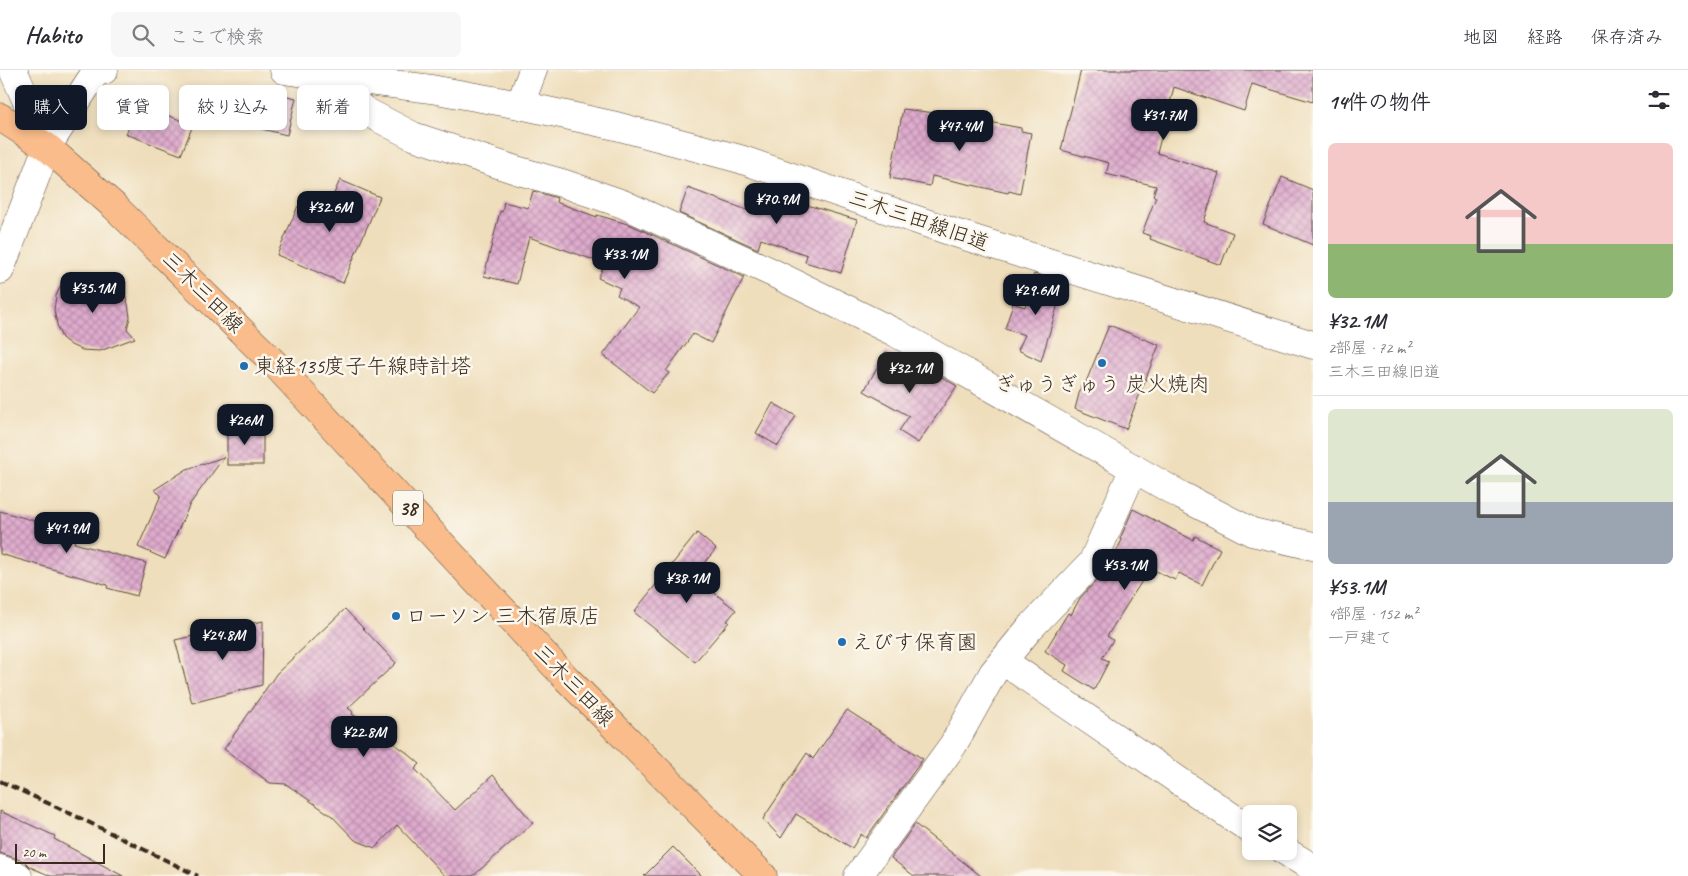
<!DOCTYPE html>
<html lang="ja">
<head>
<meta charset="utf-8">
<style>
	:root { --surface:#fff; --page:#f7f7f7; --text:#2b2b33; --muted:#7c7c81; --line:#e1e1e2; --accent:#111827 }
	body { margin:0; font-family:Caveat,"Klee One",sans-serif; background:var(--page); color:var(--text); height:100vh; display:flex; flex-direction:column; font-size:19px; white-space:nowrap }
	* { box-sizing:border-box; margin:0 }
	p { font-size:16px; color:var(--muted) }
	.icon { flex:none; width:28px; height:28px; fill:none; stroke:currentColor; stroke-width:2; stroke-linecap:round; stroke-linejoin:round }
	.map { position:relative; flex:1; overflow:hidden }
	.details { display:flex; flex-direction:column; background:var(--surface); width:375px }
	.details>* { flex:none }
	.guide { position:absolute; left:15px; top:15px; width:475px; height:45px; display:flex; gap:10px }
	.fabs { position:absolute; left:1242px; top:735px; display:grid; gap:10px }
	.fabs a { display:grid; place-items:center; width:55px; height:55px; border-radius:8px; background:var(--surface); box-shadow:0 2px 8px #0003; font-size:25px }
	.scale { position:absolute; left:15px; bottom:12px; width:90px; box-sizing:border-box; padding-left:5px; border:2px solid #3b2a1e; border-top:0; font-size:14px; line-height:18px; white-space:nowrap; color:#3b2a1e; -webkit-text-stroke:4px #fbf7ec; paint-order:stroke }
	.price { position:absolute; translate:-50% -42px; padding:0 11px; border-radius:10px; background:var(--accent); color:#fff; font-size:16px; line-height:32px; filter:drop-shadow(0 1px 2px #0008) }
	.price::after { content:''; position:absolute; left:50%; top:30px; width:15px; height:11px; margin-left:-8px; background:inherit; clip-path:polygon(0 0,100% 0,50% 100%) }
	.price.active { background:#222; color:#fff }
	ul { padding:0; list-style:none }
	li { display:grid; align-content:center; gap:10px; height:265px; padding:0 15px }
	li+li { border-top:1px solid var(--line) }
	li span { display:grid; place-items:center; height:155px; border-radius:8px; color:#555 }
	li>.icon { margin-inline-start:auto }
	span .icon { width:90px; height:90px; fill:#fffc; stroke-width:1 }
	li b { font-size:21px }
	h2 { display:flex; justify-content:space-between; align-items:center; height:60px; padding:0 15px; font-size:21px }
	.tag { padding:0 18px; border-radius:8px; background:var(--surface); box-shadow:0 2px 8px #0003; font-size:18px; line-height:45px }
	.tag.active { background:var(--accent); color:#fff }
	header { display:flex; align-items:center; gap:30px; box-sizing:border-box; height:70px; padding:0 25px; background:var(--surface); border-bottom:1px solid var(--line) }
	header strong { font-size:24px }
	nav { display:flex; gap:28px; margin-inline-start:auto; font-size:18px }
	.search { width:350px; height:45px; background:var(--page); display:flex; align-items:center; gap:12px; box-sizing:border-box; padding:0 18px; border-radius:8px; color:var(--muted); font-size:19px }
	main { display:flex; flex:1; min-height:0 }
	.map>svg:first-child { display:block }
	.building { fill:url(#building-cross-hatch) }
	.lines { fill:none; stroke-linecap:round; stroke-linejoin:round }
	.minor-casing { stroke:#564536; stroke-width:29 }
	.major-casing { stroke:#564536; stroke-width:29 }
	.minor { stroke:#fff; stroke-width:28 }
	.major { stroke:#f9bc8a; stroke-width:28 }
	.rail { stroke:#3b2a1e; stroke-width:4; stroke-dasharray:8 4; stroke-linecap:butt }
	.poi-dot { fill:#1f6fb2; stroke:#fbf7ec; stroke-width:2 }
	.labels { text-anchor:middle; stroke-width:5; stroke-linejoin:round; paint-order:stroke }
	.shield { fill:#fbf7ec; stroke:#75685c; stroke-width:1 }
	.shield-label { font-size:20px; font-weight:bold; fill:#3b2a1e }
	.street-label { font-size:21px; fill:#3b2a1e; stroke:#fbf7ec }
	.poi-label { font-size:21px; fill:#3b2a1e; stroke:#fbf7ec; text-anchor:start }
</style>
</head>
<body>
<header>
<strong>Habito</strong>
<div class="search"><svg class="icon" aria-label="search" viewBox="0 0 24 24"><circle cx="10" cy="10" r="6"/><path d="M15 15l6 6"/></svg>ここで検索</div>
<nav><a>地図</a><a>経路</a><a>保存済み</a></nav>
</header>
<main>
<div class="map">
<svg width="1313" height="806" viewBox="0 0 1313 806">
	<defs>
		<pattern id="building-cross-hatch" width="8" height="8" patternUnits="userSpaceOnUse" patternTransform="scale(1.25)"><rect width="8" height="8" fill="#dfabce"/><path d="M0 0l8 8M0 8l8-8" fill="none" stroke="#b68ba7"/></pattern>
	</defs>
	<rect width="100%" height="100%" fill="#fbf7ec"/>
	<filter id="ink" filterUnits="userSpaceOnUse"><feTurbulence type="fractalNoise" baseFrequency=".02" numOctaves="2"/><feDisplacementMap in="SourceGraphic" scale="10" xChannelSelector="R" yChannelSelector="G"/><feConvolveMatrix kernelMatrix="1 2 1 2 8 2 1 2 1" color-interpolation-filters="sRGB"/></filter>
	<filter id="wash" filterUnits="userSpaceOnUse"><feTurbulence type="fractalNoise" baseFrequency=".0096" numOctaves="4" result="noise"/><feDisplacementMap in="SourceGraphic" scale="20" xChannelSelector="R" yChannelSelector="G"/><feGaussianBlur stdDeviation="1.12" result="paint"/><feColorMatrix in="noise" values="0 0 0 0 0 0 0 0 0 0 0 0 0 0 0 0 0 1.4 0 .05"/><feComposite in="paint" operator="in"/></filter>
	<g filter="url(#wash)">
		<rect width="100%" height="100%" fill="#efdebc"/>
		<g id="blocks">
			<g class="building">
				<polygon points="1081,0 1313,0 1313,32 1252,14 1244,41 1174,17 1157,83 1219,103 1204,152 1233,163 1221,195 1150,169 1151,166 1142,163 1156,127 1153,126 1156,116 1106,104 1109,93 1061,80"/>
				<polygon points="240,15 296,28 287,65 232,52"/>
				<polygon points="138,34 193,55 181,85 126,64"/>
				<polygon points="903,39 951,45 1021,58 1021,61 1031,63 1020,124 1009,121 1008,123 932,106 930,116 890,108"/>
				<polygon points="1282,107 1313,120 1313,175 1263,154"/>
				<polygon points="340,110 380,127 343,213 277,185 298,136 324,147"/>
				<polygon points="756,115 779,123 777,126 857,150 841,203 805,192 807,185 761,169 758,179 679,143 688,118 747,140"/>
				<polygon points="533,121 557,128 556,132 597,147 597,145 631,155 744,207 711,273 693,264 666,301 669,303 652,323 603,285 639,237 617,225 620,218 598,208 605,194 529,167 517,214 484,206 500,141 502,142 504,132 528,138"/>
				<polygon points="98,204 112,210 120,217 125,224 128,234 130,247 127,259 135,268 100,281 82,280 71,275 62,268 58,259 54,240 56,226 62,213"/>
				<polygon points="1034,204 1064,214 1041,291 1018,280 1025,265 1005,259 1013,233 1025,237"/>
				<polygon points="1109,255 1159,275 1126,359 1075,339 1081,316 1084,317"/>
				<polygon points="886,282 930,307 933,302 957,316 918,373 899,361 909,346 864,321"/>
				<polygon points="773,333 796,346 778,376 756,363"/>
				<rect x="227" y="358" width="36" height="37"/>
				<polygon points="224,387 190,434 165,489 138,477 161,425 154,420 187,399"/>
				<polygon points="1133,439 1193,470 1195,466 1220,479 1202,515 1179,503 1175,510 1156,501 1155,504 1149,500 1107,566 1113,570 1102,588 1109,591 1094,620 1064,601 1067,595 1045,581 1068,543 1071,545 1080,528 1096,511 1100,513 1122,470 1120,469"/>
				<polygon points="0,441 77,463 74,473 146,493 137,526 107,518 108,515 0,484"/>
				<polygon points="697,463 716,479 693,506 736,540 727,551 729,552 695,592 634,542"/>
				<polygon points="345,539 396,593 348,638 353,642 352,644 406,682 420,694 415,699 455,740 493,705 533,753 473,806 445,806 397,755 375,778 355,770 332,746 286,714 270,713 224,679 277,603"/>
				<polygon points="263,551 262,615 192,633 175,570"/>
				<polygon points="847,640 923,689 866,768 861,764 852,778 796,744 781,768 763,749 807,683 813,689"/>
				<polygon points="0,741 55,766 54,769 123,806 51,806 30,797 24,791 0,783"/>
				<polygon points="915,754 981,806 914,806 891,788"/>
				<polygon points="673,777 702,806 644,806"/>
			</g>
		</g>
	</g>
	<g filter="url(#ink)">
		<use href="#blocks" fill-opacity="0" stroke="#564536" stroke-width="1"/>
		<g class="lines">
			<g class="minor-casing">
				<g id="minor">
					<polyline points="13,0 47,77"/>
					<polyline points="284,0 431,19 520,35 616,56 740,89 955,163 1313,275"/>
					<polyline points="349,7 347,26 365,41 413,66 516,100 565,114 623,134 771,202 896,263 1182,426 1252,462 1313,476"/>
					<polyline points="520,35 533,0"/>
					<polyline points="0,200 47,77 95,3 104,0"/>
					<polyline points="1003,591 1251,760"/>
					<polyline points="1285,781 1313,798"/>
					<polyline points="0,799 18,806"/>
					<polyline points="858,806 953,675 993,603 1029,559 1092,493 1134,398"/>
				</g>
			</g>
			<g class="major-casing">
				<polyline id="major" points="0,47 47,77 114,136 275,294 567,609 763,806"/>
			</g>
			<use href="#minor" class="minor"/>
			<use href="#major" class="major"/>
			<polyline class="rail" points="0,711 82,749 198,806"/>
		</g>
	</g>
	<g class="poi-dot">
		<circle cx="1102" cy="293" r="5"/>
		<circle cx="244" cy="296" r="5"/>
		<circle cx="396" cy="546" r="5"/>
		<circle cx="842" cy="572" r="5"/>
	</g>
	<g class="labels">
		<rect class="shield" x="393" y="420.5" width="30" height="35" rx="4"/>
		<g class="shield-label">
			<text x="408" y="445">38</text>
		</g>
		<g class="street-label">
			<text transform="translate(919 150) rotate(19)" y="7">三木三田線旧道</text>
			<text transform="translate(203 222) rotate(45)" y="7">三木三田線</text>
			<text transform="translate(574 615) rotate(46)" y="7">三木三田線</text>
		</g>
		<g class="poi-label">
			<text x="254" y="303">東経135度子午線時計塔</text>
			<text x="1102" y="321" text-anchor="middle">ぎゅうぎゅう 炭火焼肉</text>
			<text x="406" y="553">ローソン 三木宿原店</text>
			<text x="852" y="579">えびす保育園</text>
		</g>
	</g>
</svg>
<div class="fabs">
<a><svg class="icon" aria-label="layers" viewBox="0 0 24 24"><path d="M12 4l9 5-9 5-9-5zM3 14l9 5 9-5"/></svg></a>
</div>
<div class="scale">20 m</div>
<b class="price" style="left:1164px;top:71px">¥31.7M</b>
<b class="price" style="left:960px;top:82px">¥47.4M</b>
<b class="price" style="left:777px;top:155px">¥70.9M</b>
<b class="price" style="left:330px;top:163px">¥32.6M</b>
<b class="price" style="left:625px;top:210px">¥33.1M</b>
<b class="price" style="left:93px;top:244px">¥35.1M</b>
<b class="price" style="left:1036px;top:246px">¥29.6M</b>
<b class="price active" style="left:910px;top:324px">¥32.1M</b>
<b class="price" style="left:245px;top:376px">¥26M</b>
<b class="price" style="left:67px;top:484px">¥41.9M</b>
<b class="price" style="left:1125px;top:521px">¥53.1M</b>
<b class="price" style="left:687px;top:534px">¥38.1M</b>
<b class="price" style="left:223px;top:591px">¥24.8M</b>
<b class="price" style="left:364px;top:688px">¥22.8M</b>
<div class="guide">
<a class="tag active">購入</a>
<a class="tag">賃貸</a>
<a class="tag">絞り込み</a>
<a class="tag">新着</a>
</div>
</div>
<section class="details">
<h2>14件の物件<svg class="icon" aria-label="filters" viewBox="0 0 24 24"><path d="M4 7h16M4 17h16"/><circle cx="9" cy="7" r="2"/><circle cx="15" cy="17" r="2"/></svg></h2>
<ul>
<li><span style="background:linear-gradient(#f6c9c9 65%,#8fb573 0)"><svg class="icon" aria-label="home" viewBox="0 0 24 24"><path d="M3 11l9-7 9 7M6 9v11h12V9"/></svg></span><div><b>¥32.1M</b><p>2部屋 · 72 m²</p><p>三木三田線旧道</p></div></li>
<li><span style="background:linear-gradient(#dfe7d0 60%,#9aa5b1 0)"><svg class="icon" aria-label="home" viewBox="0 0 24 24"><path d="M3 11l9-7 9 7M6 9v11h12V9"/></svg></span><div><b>¥53.1M</b><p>4部屋 · 152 m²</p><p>一戸建て</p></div></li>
</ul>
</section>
</main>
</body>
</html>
